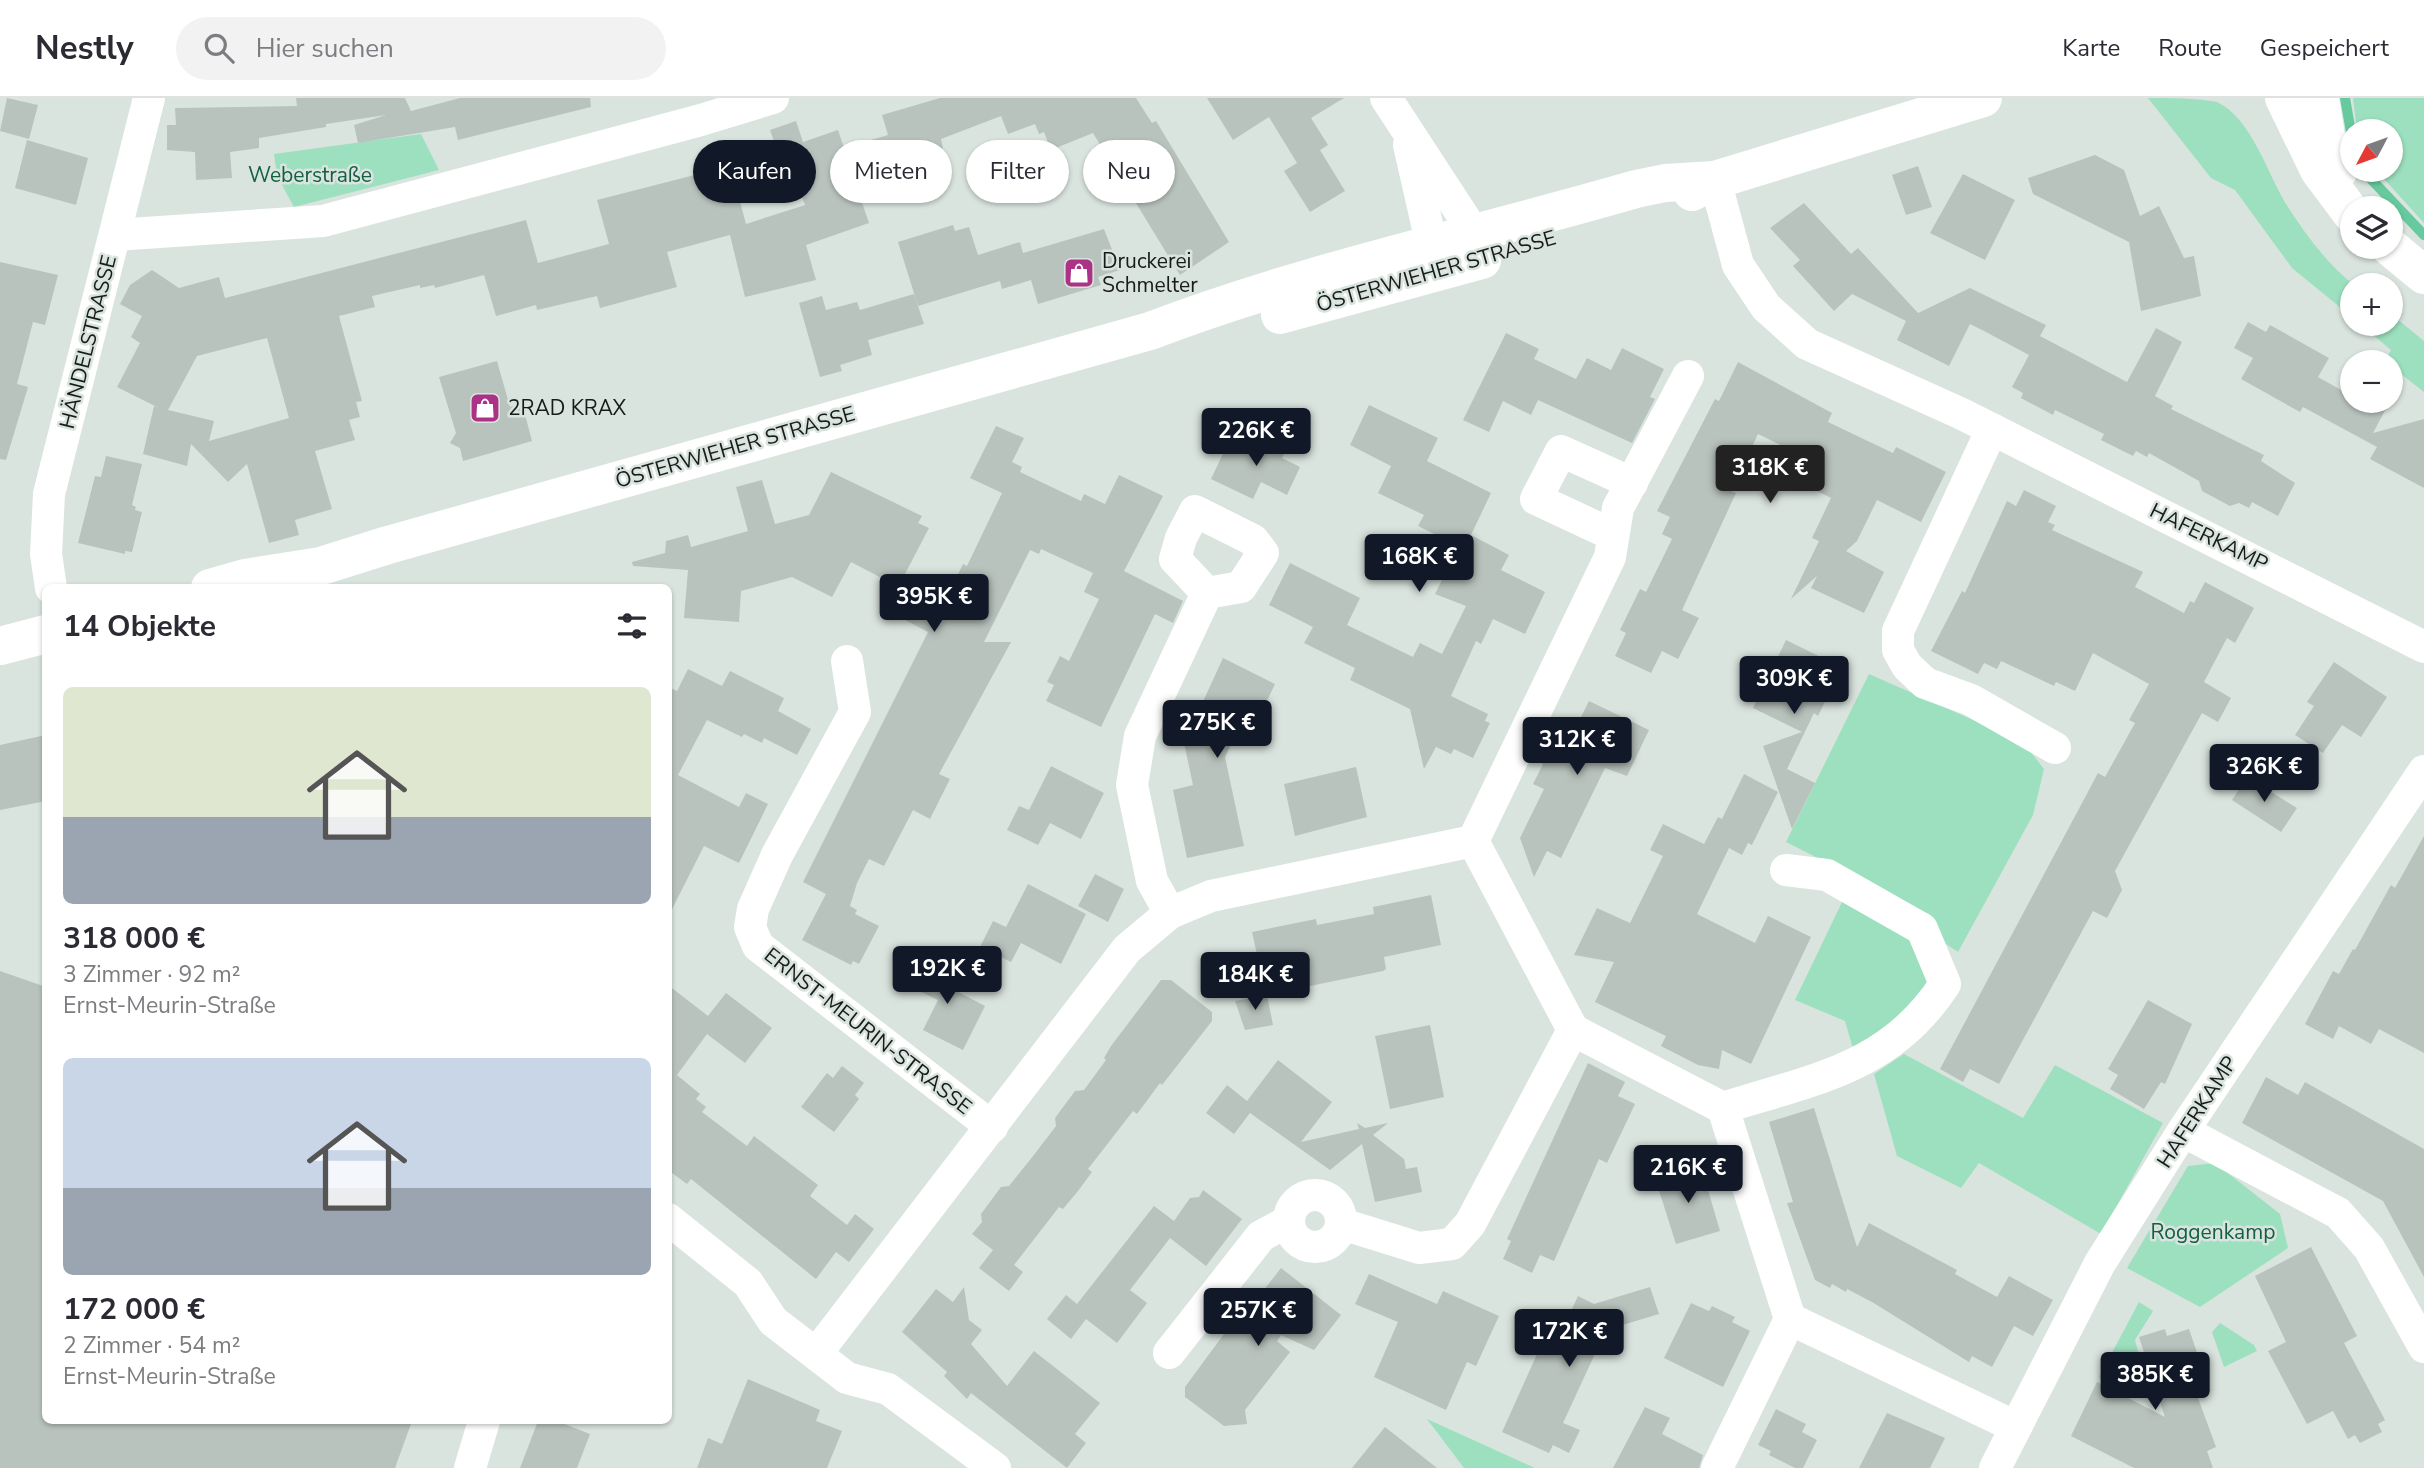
<!DOCTYPE html>
<html lang="de">
<head>
<meta charset="utf-8">
<style>
	:root { --surface:#fff; --page:#f2f2f3; --text:#2b2b33; --muted:#7c7c81; --line:#e1e1e2; --accent:#111827 }
	body { margin:0; font-family:"Nunito Sans",sans-serif; background:var(--page); color:var(--text); height:100vh; display:flex; flex-direction:column; font-size:26px; white-space:nowrap }
	* { box-sizing:border-box; margin:0 }
	p { font-size:23px; color:var(--muted) }
	.icon { flex:none; width:38px; height:38px; fill:none; stroke:currentColor; stroke-width:2; stroke-linecap:round; stroke-linejoin:round }
	.map { position:relative; flex:1; overflow:hidden }
	.sheet { position:absolute; left:42px; top:486px; width:630px; height:840px; display:flex; flex-direction:column; background:var(--surface); border-radius:10px; box-shadow:0 2px 5px #0004 }
	.sheet>* { flex:none }
	.top-card { position:absolute; left:693px; top:42px; width:665px; height:63px; display:flex; gap:14px }
	.needle { width:46px; rotate:229deg }
	.controls { position:absolute; left:2340px; top:21px; display:grid; gap:14px }
	.controls a { display:grid; place-items:center; width:63px; height:63px; border-radius:50%; background:var(--surface); box-shadow:0 2px 5px #0004; font-size:35px }
	.price { position:absolute; translate:-50% -60px; padding:0 16px; border-radius:7px; background:var(--accent); color:#fff; font-size:23px; line-height:46px; filter:drop-shadow(0 2px 4px #0008) }
	.price::after { content:''; position:absolute; left:50%; top:42px; width:21px; height:16px; margin-left:-10px; background:inherit; clip-path:polygon(0 0,100% 0,50% 100%) }
	.price.active { background:#222; color:#fff }
	ul { padding:0; list-style:none }
	li { display:grid; align-content:center; gap:14px; height:371px; padding:0 21px }
	li span { display:grid; place-items:center; height:217px; border-radius:10px; color:#555 }
	li>.icon { margin-inline-start:auto }
	span .icon { width:126px; height:126px; fill:#fffc; stroke-width:1 }
	li b { font-size:30px }
	h2 { display:flex; justify-content:space-between; align-items:center; height:84px; padding:0 21px; font-size:30px }
	.pill { padding:0 24px; border-radius:32px; background:var(--surface); box-shadow:0 2px 5px #0004; font-size:24px; line-height:63px }
	.pill.active { background:var(--accent); color:#fff }
	header { display:flex; align-items:center; gap:42px; box-sizing:border-box; height:98px; padding:0 35px; background:var(--surface); border-bottom:2px solid var(--line) }
	header strong { font-size:33px }
	nav { display:flex; gap:38px; margin-inline-start:auto; font-size:24px }
	.search { width:490px; height:63px; background:var(--page); display:flex; align-items:center; gap:18px; box-sizing:border-box; padding:0 24px; border-radius:38px; color:var(--muted); font-size:26px }
	.map>svg:first-child { display:block }
	.green { fill:#9ce0bf }
	.lines { fill:none; stroke-linecap:round; stroke-linejoin:round }
	.stream { stroke:#67ca9e; stroke-width:10 }
	.building { fill:#b9c3bd; fill-rule:evenodd }
	.street { stroke:#fff; stroke-width:32 }
	.secondary { stroke:#fff; stroke-width:38 }
	.labels { text-anchor:middle; stroke-width:5; stroke-linejoin:round; paint-order:stroke }
	.park-label { font-size:21px; fill:#136043; stroke:#dae4de }
	.poi-label { font-size:21px; fill:#171b19; stroke:#dae4de; text-anchor:start }
	.street-label { font-size:21px; fill:#171b19; stroke:#dae4de }
</style>
</head>
<body>
<header>
<strong>Nestly</strong>
<div class="search"><svg class="icon" aria-label="search" viewBox="0 0 24 24"><circle cx="10" cy="10" r="6"/><path d="M15 15l6 6"/></svg>Hier suchen</div>
<nav><a>Karte</a><a>Route</a><a>Gespeichert</a></nav>
</header>
<div class="map">
<svg width="2424" height="1370" viewBox="0 0 2424 1370">
	<rect width="100%" height="100%" fill="#dae4de"/>
	<g class="green">
		<path d="M2148 0C2169 0 2198 0 2217 4 2252 20 2268 78 2288 109 2306 137 2328 167 2354 187L2352 219 2292 170 2235 92 2211 80Z"/>
		<polygon points="2353,0 2424,0 2424,125 2376,72 2390,72 2390,33 2357,33"/>
		<polygon points="421,36 439,72 294,109 277,78 274,56"/>
		<polygon points="2391,216 2424,243 2424,294 2391,268 2390,264 2385,263 2391,252 2360,226 2390,226"/>
		<polygon points="1869,576 2023,644 2044,671 2033,717 1958,854 1946,846 1931,817 1786,744"/>
		<polygon points="1844,800 1912,836 1926,867 1927,890 1922,904 1854,954 1845,923 1795,902"/>
		<polygon points="1904,956 2023,1020 2055,967 2163,1025 2101,1136 1979,1065 1961,1090 1897,1058 1874,976"/>
		<polygon points="2215,1065 2280,1116 2288,1150 2200,1209 2127,1170 2188,1068"/>
		<polygon points="2139,1204 2153,1213 2135,1242 2146,1284 2140,1297 2099,1279"/>
		<polygon points="2220,1225 2254,1247 2257,1253 2224,1269 2212,1234"/>
		<polygon points="1427,1321 1535,1370 1464,1370"/>
	</g>
	<g class="lines">
		<g class="stream">
			<polyline points="2345,0 2352,40"/>
			<polyline points="2366,72 2370,80 2424,137"/>
		</g>
	</g>
	<g class="building">
		<polygon points="7,0 38,7 29,41 0,33"/>
		<polygon points="296,0 405,0 411,13 460,0 590,0 591,9 458,42 455,29 358,45 354,27 386,17 326,26 326,29 259,40 259,50 230,54 232,80 196,82 195,54 167,52 167,27 176,27 175,10 297,8"/>
		<path d="M940 0H1136L1152 25 1156 23 1229 144 1180 177 1093 35 1051 52 1044 34 1039 36 1035 26 1008 36 1001 18 941 41 946 65 857 90 869 125 806 147 816 182 745 199 730 137 667 154 677 189 600 210 597 198 537 212 536 207 496 218 484 177 435 190 434 187 420 190V187L372 198 375 209 339 218 362 303 356 304 360 319 349 322 355 342 315 353 332 411 295 422 299 437 269 445 247 366 228 384 191 346 187 368 143 356 154 308 159 310 117 289 140 245 131 239 142 218 120 206 130 187 152 172 179 190 219 179 225 200 526 122 538 165 609 146 597 102 718 71 726 99 738 96 746 126 805 107 785 52 778 55 770 32 796 23 803 44 838 32 844 50 888 37 882 17ZM267 240 289 320 209 343 214 323 168 312 197 258Z"/>
		<polygon points="1207,0 1344,0 1311,20 1328,47 1320,52 1345,93 1310,114 1284,73 1297,65 1269,19 1233,42"/>
		<polygon points="27,42 88,60 76,107 15,90"/>
		<polygon points="2095,57 2124,72 2140,118 2159,108 2184,160 2194,158 2201,198 2141,213 2129,144 2033,96 2028,80"/>
		<polygon points="1918,68 1932,109 1906,117 1892,77"/>
		<polygon points="1963,76 2015,102 1985,162 1930,135"/>
		<polygon points="1804,105 1851,156 1858,150 1918,215 1970,190 2046,227 2040,238 2127,284 2156,230 2182,244 2155,298 2173,308 2171,311 2264,357 2261,363 2295,385 2278,418 2252,404 2249,410 2239,405 2230,408 2202,393 2199,383 2149,355 2147,359 2136,353 2133,358 2101,342 2104,336 2055,312 2053,317 2021,300 2023,295 2012,289 2029,257 1984,233 1970,226 1949,268 1897,242 1906,223 1852,196 1834,213 1793,168 1800,162 1770,130"/>
		<polygon points="953,127 955,133 969,129 978,157 1020,144 1023,155 1104,131 1120,172 1098,179 1101,187 1038,206 1031,182 1002,191 1000,183 918,208 898,144"/>
		<polygon points="0,164 58,177 45,227 33,224 17,286 28,289 6,362 0,361"/>
		<polygon points="914,196 924,226 868,242 872,257 840,267 842,273 820,279 799,205 822,198 826,212 857,204 860,212"/>
		<polygon points="2248,224 2266,234 2270,227 2329,260 2318,279 2352,298 2352,303 2390,303 2373,335 2424,321 2424,390 2370,361 2377,349 2303,309 2300,314 2241,281 2253,260 2234,250"/>
		<polygon points="1506,235 1539,251 1534,261 1576,281 1587,260 1611,272 1622,250 1664,271 1650,299 1655,301 1632,345 1538,302 1531,317 1503,303 1489,334 1463,322"/>
		<polygon points="497,263 510,309 522,305 532,343 463,363 460,350 450,345 456,335 439,279"/>
		<polygon points="1738,264 1832,315 1828,324 1893,355 1896,349 1946,374 1921,424 1877,402 1857,443 1846,453 1884,474 1864,515 1811,490 1817,478 1791,501 1819,443 1812,440 1831,400 1809,389 1821,367 1758,336 1731,393 1736,395 1682,512 1699,520 1678,561 1662,553 1651,575 1615,558 1626,535 1620,532 1640,491 1646,494 1672,441 1662,436 1670,419 1657,413 1715,301 1719,303"/>
		<polygon points="1369,307 1438,340 1427,363 1491,395 1471,437 1509,457 1501,472 1545,494 1525,536 1493,521 1481,546 1476,543 1451,598 1488,616 1485,623 1490,625 1473,660 1454,651 1451,656 1436,649 1424,671 1410,611 1350,582 1355,570 1304,545 1313,529 1269,507 1290,465 1360,500 1347,527 1413,559 1420,545 1442,556 1466,508 1435,496 1459,448 1418,428 1424,417 1378,395 1391,368 1350,347"/>
		<polygon points="996,328 1024,340 1012,364 1022,369 1020,374 1081,403 1084,396 1105,406 1119,377 1163,398 1124,473 1183,503 1173,525 1155,516 1101,629 1046,603 1054,587 1047,584 1060,558 1069,563 1099,501 1084,494 1093,475 1041,451 1039,456 1030,452 984,544 1011,544 939,676 950,681 930,721 913,712 884,768 869,761 857,785 850,808 857,812 855,816 879,828 859,866 853,863 851,867 802,842 826,796 803,784 928,534 886,512 899,489 851,464 832,499 792,479 741,493 739,524 684,520 688,472 633,468 632,464 665,455 666,443 688,437 691,449 748,433 736,389 762,382 775,426 809,417 831,374 922,418 918,425 929,430 905,476 948,497 963,466 967,468 1002,395 970,380"/>
		<polygon points="1260,337 1287,350 1282,360 1300,369 1287,397 1261,384 1253,401 1211,381 1229,343 1252,354"/>
		<polygon points="106,358 142,366 132,407 136,409 135,412 142,414 132,454 125,453 125,456 78,445 95,378 101,379"/>
		<polygon points="2024,392 2056,408 2048,424 2055,427 2052,432 2143,474 2135,489 2184,515 2190,503 2194,505 2205,484 2254,510 2235,545 2227,540 2204,584 2231,600 2218,624 2202,615 2115,773 2122,792 2107,820 2093,813 1999,986 1970,971 1963,984 1940,971 2098,675 2105,679 2135,625 2129,622 2149,586 2093,555 2075,593 2056,584 2054,588 2001,563 1997,571 1984,565 1978,576 1931,553 1962,493 1965,495 2007,403 2016,408"/>
		<polygon points="1786,542 1837,567 1828,587 1832,589 1818,618 1814,615 1787,671 1815,685 1792,731 1763,648 1802,634 1753,610"/>
		<polygon points="1223,560 1275,586 1255,628 1243,622 1225,659 1244,748 1187,760 1173,692 1193,687 1184,645"/>
		<polygon points="2334,564 2387,599 2361,639 2342,627 2323,655 2295,637 2314,608 2307,604"/>
		<polygon points="688,571 722,588 730,573 784,600 778,613 811,631 797,657 764,640 762,645 744,636 742,639 707,622 678,677 739,709 746,695 768,706 739,765 704,748 668,819 668,589 677,593"/>
		<polygon points="1589,603 1649,632 1627,678 1605,670 1561,760 1547,753 1534,779 1520,740 1544,691 1533,686 1543,666 1533,662 1544,638 1564,648 1568,645"/>
		<polygon points="46,637 46,703 0,712 0,647"/>
		<polygon points="1051,668 1104,695 1081,741 1050,725 1038,747 1007,732 1019,708 1029,712"/>
		<polygon points="1356,669 1367,719 1295,738 1284,686"/>
		<polygon points="1744,676 1778,694 1752,747 1748,745 1742,757 1729,750 1697,816 1755,845 1768,818 1811,839 1751,966 1722,952 1719,971 1698,967 1661,948 1666,938 1595,904 1614,864 1574,857 1597,810 1630,825 1663,758 1650,752 1663,726 1704,746 1718,719 1722,721"/>
		<polygon points="2247,679 2297,710 2281,734 2232,702"/>
		<polygon points="2424,738 2424,955 2379,931 2371,946 2339,928 2333,941 2305,926 2333,873 2339,876 2353,851 2355,852 2391,787 2395,790"/>
		<polygon points="1095,776 1124,791 1108,824 1078,808"/>
		<polygon points="1028,786 1086,816 1061,866 1021,845 1011,864 980,849 993,823 1006,829"/>
		<polygon points="1431,797 1441,847 1384,859 1386,871 1383,873 1266,897 1252,834 1316,821 1317,827 1374,816 1373,809"/>
		<polygon points="924,862 954,876 947,888 985,908 963,952 923,932 938,902 911,889"/>
		<polygon points="0,873 46,889 46,1323 412,1323 395,1370 0,1370"/>
		<polygon points="1161,882 1171,882 1212,914 1212,923 1162,987 1160,985 1137,1016 1133,1013 1088,1071 1092,1074 1078,1093 1063,1111 1059,1109 1014,1167 1023,1174 1009,1193 979,1170 993,1152 972,1136 982,1124 981,1116 1001,1089 1009,1088 1033,1058 1056,1028 1055,1020 1075,993 1084,992 1106,962 1104,960 1111,948"/>
		<polygon points="668,887 708,918 726,895 772,930 745,965 707,936 677,977 700,996 696,1001 706,1009 702,1014 747,1048 754,1038 818,1087 810,1098 847,1127 855,1116 874,1131 849,1164 836,1154 816,1181 691,1081 687,1086 668,1072"/>
		<polygon points="1267,897 1273,927 1245,932 1235,903"/>
		<polygon points="2148,902 2192,926 2165,986 2161,984 2144,1011 2110,991 2118,977 2108,971"/>
		<polygon points="1430,927 1444,999 1390,1011 1375,938"/>
		<polygon points="1278,962 1332,1004 1301,1044 1359,1031 1357,1025 1365,1030 1388,1025 1373,1037 1404,1061 1406,1071 1417,1069 1422,1094 1375,1104 1362,1046 1330,1072 1250,1015 1234,1036 1206,1015 1227,987 1247,1003"/>
		<polygon points="1588,965 1625,984 1618,998 1635,1006 1607,1065 1599,1061 1554,1163 1540,1157 1532,1175 1503,1161 1511,1143 1507,1141"/>
		<polygon points="842,968 864,985 855,997 859,1001 834,1034 801,1009 827,975 833,980"/>
		<polygon points="2266,979 2298,997 2305,984 2424,1051 2424,1179 2383,1103 2242,1025"/>
		<polygon points="1814,1010 1857,1149 1869,1125 1957,1172 1955,1176 1997,1199 2009,1178 2053,1202 2033,1238 2014,1228 1992,1269 1972,1258 1969,1264 1872,1204 1847,1191 1846,1194 1832,1186 1830,1190 1815,1182 1787,1105 1793,1104 1769,1024"/>
		<polygon points="1701,1068 1720,1133 1676,1146 1656,1083"/>
		<polygon points="1203,1092 1242,1121 1206,1168 1170,1140 1130,1192 1147,1205 1117,1245 1086,1221 1071,1241 1047,1221 1066,1197 1077,1206 1154,1108 1174,1123 1190,1100 1199,1099"/>
		<polygon points="2311,1149 2357,1238 2344,1245 2385,1322 2378,1326 2382,1334 2360,1345 2355,1337 2348,1341 2333,1313 2307,1326 2268,1253 2286,1244 2255,1178"/>
		<polygon points="1281,1170 1341,1217 1314,1252 1281,1237 1277,1243 1290,1254 1245,1312 1247,1326 1224,1328 1185,1299 1185,1289 1232,1225 1236,1228"/>
		<polygon points="1369,1176 1437,1206 1443,1193 1499,1218 1476,1268 1467,1264 1446,1312 1374,1279 1398,1224 1355,1206"/>
		<polygon points="964,1189 969,1222 982,1232 971,1246 1007,1288 1034,1253 1100,1305 1075,1336 1086,1345 1067,1370 971,1295 967,1301 944,1278 947,1274 902,1234 936,1191 953,1204"/>
		<polygon points="1650,1189 1659,1216 1606,1232 1563,1325 1580,1332 1569,1355 1553,1347 1549,1355 1502,1334 1546,1236 1558,1241 1578,1198 1594,1206"/>
		<polygon points="1691,1205 1709,1213 1712,1208 1735,1219 1732,1224 1750,1233 1723,1289 1664,1260"/>
		<polygon points="2165,1231 2167,1238 2189,1231 2210,1293 2198,1300 2216,1349 2207,1353 2213,1370 2134,1370 2071,1338 2097,1284 2165,1319 2139,1239"/>
		<polygon points="748,1281 820,1312 816,1323 842,1333 827,1370 697,1370 708,1340 722,1346"/>
		<polygon points="1645,1309 1670,1320 1662,1336 1703,1357 1699,1370 1613,1370"/>
		<polygon points="1776,1311 1806,1326 1802,1334 1817,1342 1803,1370 1795,1370 1769,1357 1771,1353 1758,1347"/>
		<polygon points="1887,1315 1945,1340 1930,1370 1859,1370"/>
		<polygon points="538,1323 557,1323 590,1336 577,1370 520,1370"/>
		<polygon points="1385,1329 1437,1370 1352,1370"/>
	</g>
	<g class="lines">
		<g class="street">
			<polyline points="1386,0 1465,121 1476,159"/>
			<polyline points="1409,47 1437,170"/>
			<polyline points="1715,82 1738,167 1766,209 1807,246 1962,316 2424,549"/>
			<polyline points="115,137 323,123 701,22 773,0"/>
			<polyline points="1992,331 1898,533 1898,552 1907,568 1925,585 1971,602 2055,650"/>
			<polyline points="1613,437 1536,401 1561,353 1632,385"/>
			<polyline points="51,490 46,456 49,396 149,0"/>
			<polyline points="847,563 855,614 777,757 753,811 750,829 758,848 992,1029"/>
			<polyline points="1170,815 1152,783 1132,687 1140,638 1207,495 1241,489 1263,455 1253,442 1195,413 1181,440 1175,461 1207,495"/>
			<polyline points="1573,932 1723,1010 1790,1221 1717,1370"/>
			<path d="M1723 1010C1813 981 1890 971 1945 886L1922 831 1827 777 1786 772"/>
			<polyline points="2183,1033 2338,1115 2369,1150 2424,1249"/>
			<circle cx="1315" cy="1123" r="26"/>
			<polyline points="668,1121 748,1185 773,1223 847,1280 888,1291 995,1370"/>
			<polyline points="1342,1126 1419,1150 1452,1146 1470,1126 1573,932 1473,743"/>
			<polyline points="1790,1221 2016,1329"/>
			<polyline points="1169,1255 1261,1138 1287,1124"/>
			<polyline points="816,1256 1127,851 1170,815 1211,798 1473,743 1610,459 1618,410 1688,278"/>
			<polyline points="470,1370 484,1323"/>
			<polyline points="1995,1370 2100,1165 2183,1033 2424,673"/>
		</g>
		<g class="secondary">
			<polyline points="2284,0 2319,72 2352,116"/>
			<polyline points="2320,0 2326,38 2339,72"/>
			<polyline points="1692,94 1715,82 1983,0"/>
			<polyline points="2390,149 2424,177"/>
			<polyline points="1280,217 1482,162"/>
			<path d="M210 490 245 480 321 468 388 447 1150 233C1307 173 1474 138 1636 91L1665 85 1715 82"/>
			<polyline points="0,548 46,536"/>
		</g>
	</g>
	<defs>
		<g id="shop-square" transform="scale(1.575)"><rect x="-9" y="-9" width="18" height="18" rx="4" fill="#ab3286" stroke="#dae4de"/><path d="M-5-2.5h2.3a2.7 3.5 0 0 1 5.4 0H5L5.5 6h-11ZM-1.5-2.5h3a1.5 2.3 0 0 0-3 0Z" fill="#fff"/></g>
	</defs>
	<g fill-rule="evenodd">
		<use href="#shop-square" x="1079" y="175"/>
		<use href="#shop-square" x="485" y="310"/>
	</g>
	<g class="labels">
		<g class="park-label">
			<text x="310" y="84">Weberstraße</text>
			<text x="2213" y="1141">Roggenkamp</text>
		</g>
		<g class="poi-label">
			<text x="1102" y="170">Druckerei<tspan x="1102" dy="24">Schmelter</tspan></text>
			<text x="508" y="317">2RAD KRAX</text>
		</g>
		<g class="street-label">
			<text transform="translate(1436 173) rotate(-16)" y="7">ÖSTERWIEHER STRASSE</text>
			<text transform="translate(88 244) rotate(-76)" y="7">HÄNDELSTRASSE</text>
			<text transform="translate(735 349) rotate(-16)" y="7">ÖSTERWIEHER STRASSE</text>
			<text transform="translate(2209 439) rotate(26)" y="7">HAFERKAMP</text>
			<text transform="translate(868 933) rotate(38)" y="7">ERNST-MEURIN-STRASSE</text>
			<text transform="translate(2197 1014) rotate(-57)" y="7">HAFERKAMP</text>
		</g>
	</g>
</svg>
<div class="controls">
<a><svg class="needle" viewBox="-14 -14 28 28"><path d="M0-13l5 13h-10z" fill="#e53935"/><path d="M0 13l5-13h-10z" fill="#7c7c81"/></svg></a>
<a><svg class="icon" aria-label="layers" viewBox="0 0 24 24"><path d="M12 4l9 5-9 5-9-5zM3 14l9 5 9-5"/></svg></a>
<a>+</a>
<a>−</a>
</div>
<b class="price" style="left:1256px;top:370px">226K €</b>
<b class="price active" style="left:1770px;top:407px">318K €</b>
<b class="price" style="left:1419px;top:496px">168K €</b>
<b class="price" style="left:934px;top:536px">395K €</b>
<b class="price" style="left:1794px;top:618px">309K €</b>
<b class="price" style="left:1217px;top:662px">275K €</b>
<b class="price" style="left:1577px;top:679px">312K €</b>
<b class="price" style="left:2264px;top:706px">326K €</b>
<b class="price" style="left:947px;top:908px">192K €</b>
<b class="price" style="left:1255px;top:914px">184K €</b>
<b class="price" style="left:1688px;top:1107px">216K €</b>
<b class="price" style="left:1258px;top:1250px">257K €</b>
<b class="price" style="left:1569px;top:1271px">172K €</b>
<b class="price" style="left:2155px;top:1314px">385K €</b>
<div class="top-card">
<a class="pill active">Kaufen</a>
<a class="pill">Mieten</a>
<a class="pill">Filter</a>
<a class="pill">Neu</a>
</div>
<section class="sheet">
<h2>14 Objekte<svg class="icon" aria-label="filters" viewBox="0 0 24 24"><path d="M4 7h16M4 17h16"/><circle cx="9" cy="7" r="2"/><circle cx="15" cy="17" r="2"/></svg></h2>
<ul>
<li><span style="background:linear-gradient(#dfe7d0 60%,#9aa5b1 0)"><svg class="icon" aria-label="home" viewBox="0 0 24 24"><path d="M3 11l9-7 9 7M6 9v11h12V9"/></svg></span><div><b>318 000 €</b><p>3 Zimmer · 92 m²</p><p>Ernst-Meurin-Straße</p></div></li>
<li><span style="background:linear-gradient(#c9d6e8 60%,#9aa5b1 0)"><svg class="icon" aria-label="home" viewBox="0 0 24 24"><path d="M3 11l9-7 9 7M6 9v11h12V9"/></svg></span><div><b>172 000 €</b><p>2 Zimmer · 54 m²</p><p>Ernst-Meurin-Straße</p></div></li>
</ul>
</section>
</div>
</body>
</html>
